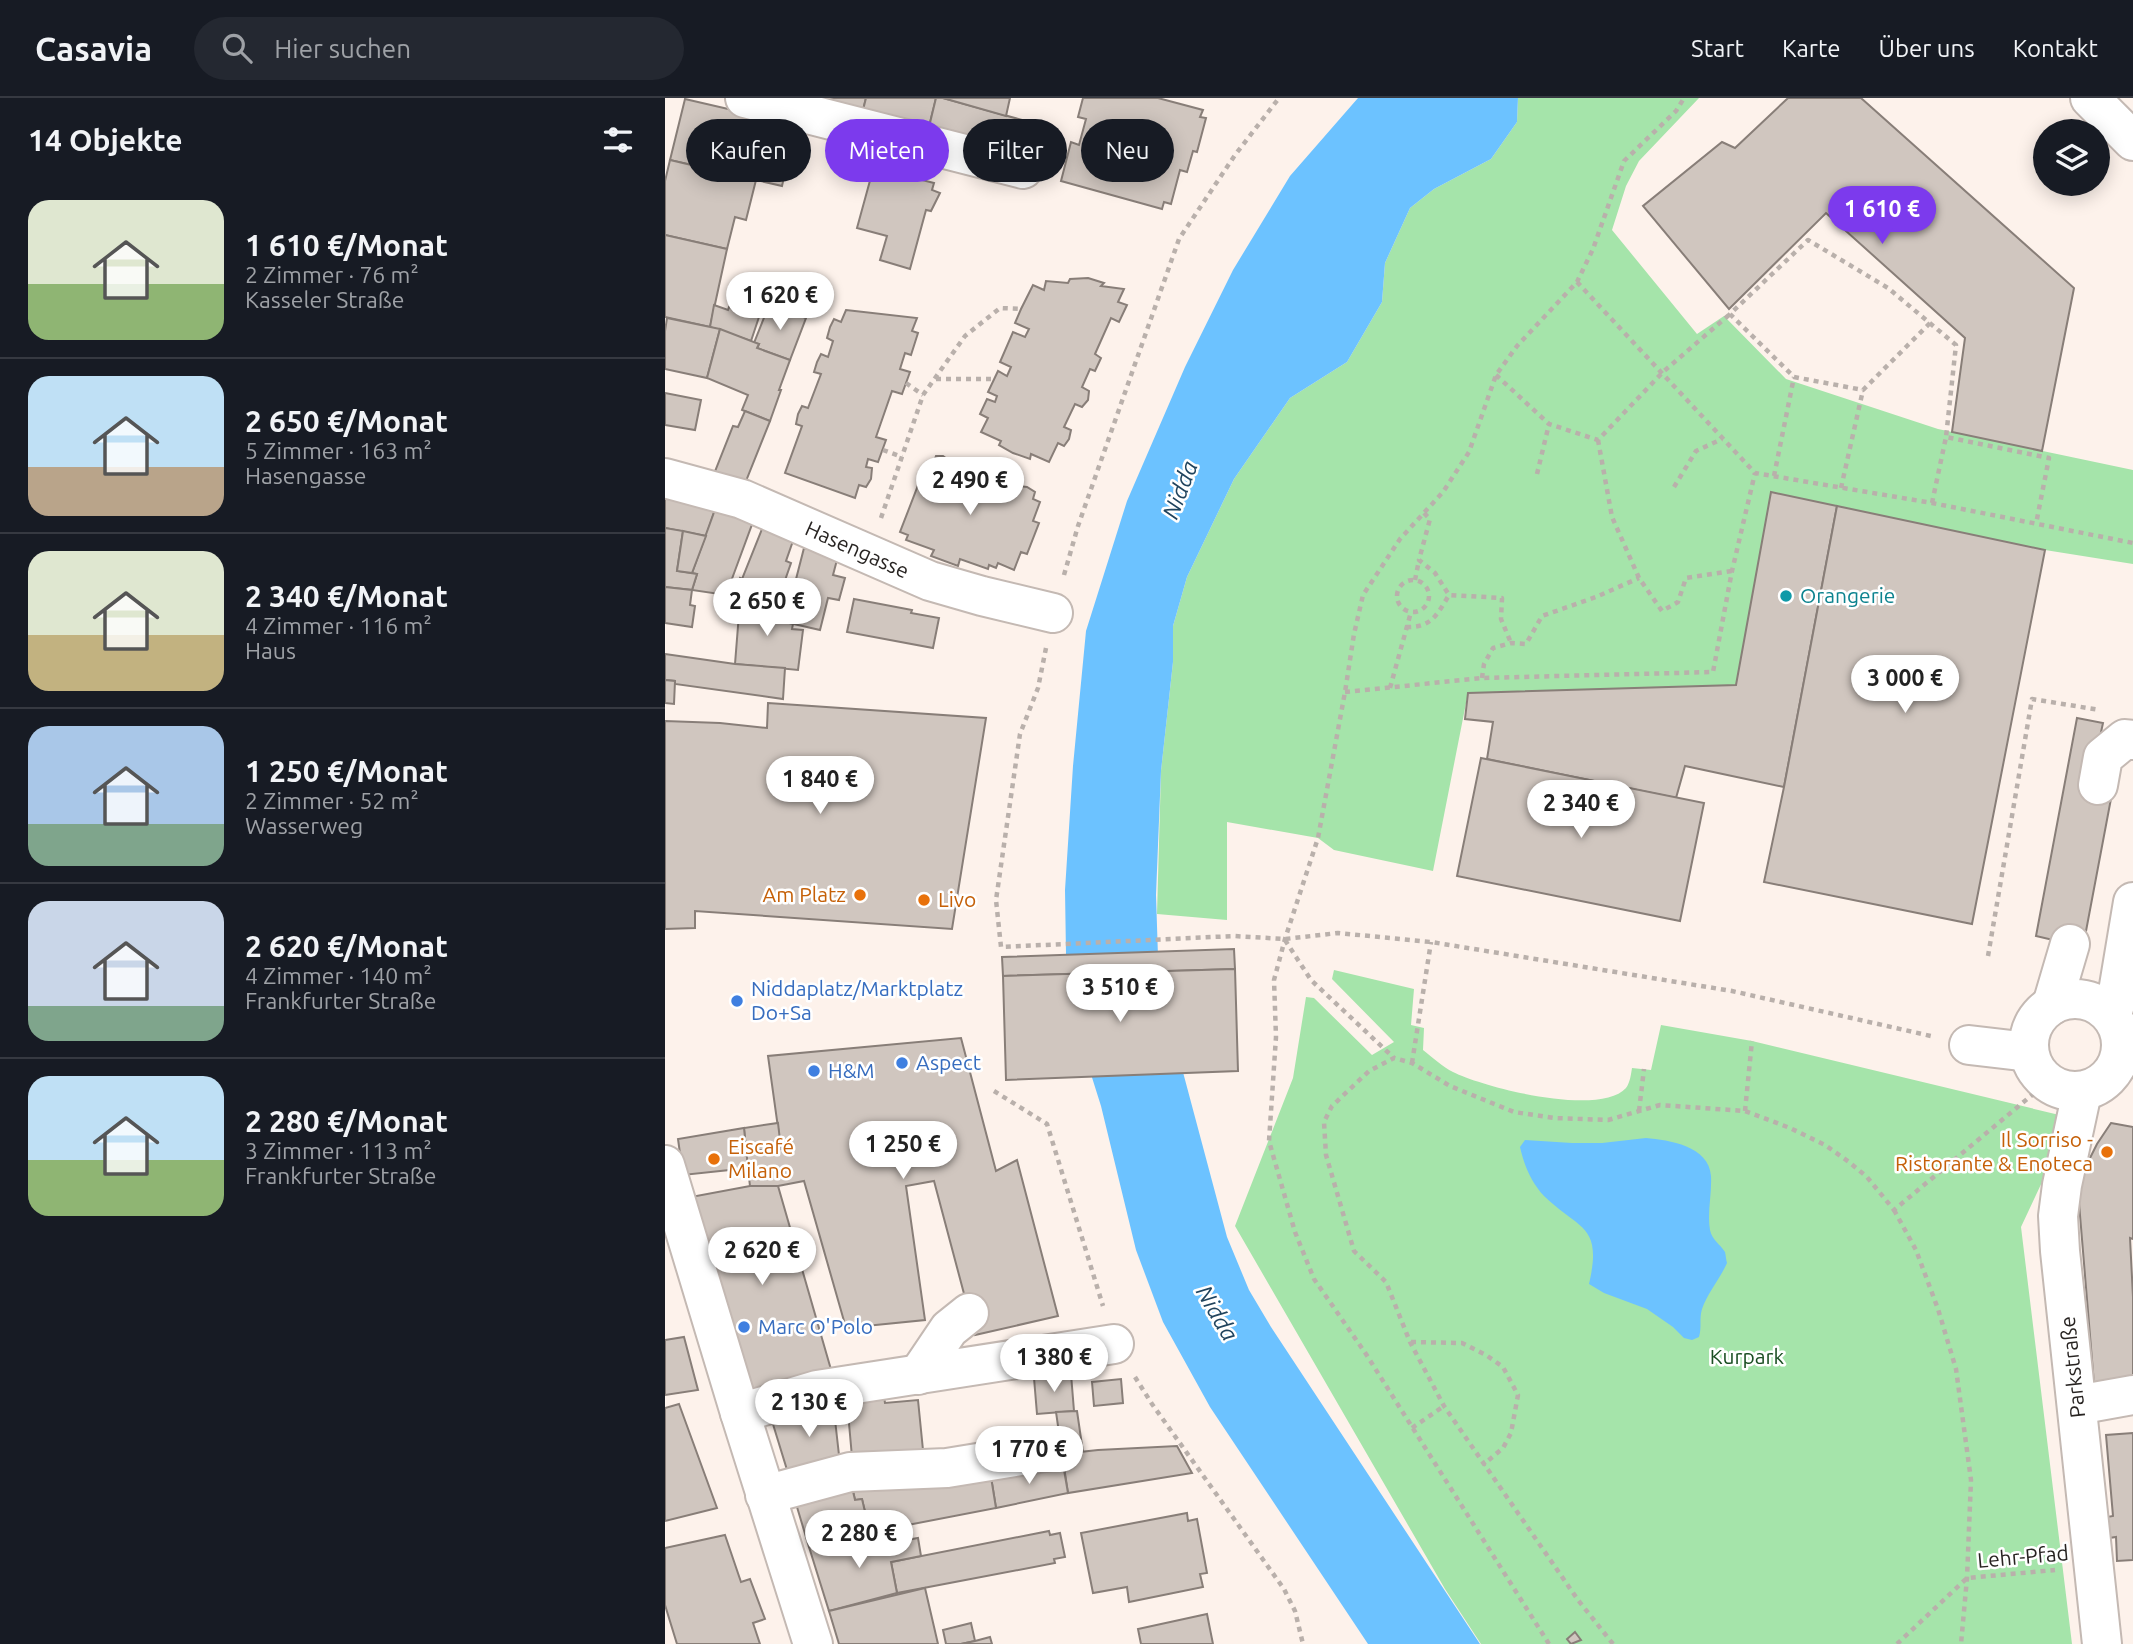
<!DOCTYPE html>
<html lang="de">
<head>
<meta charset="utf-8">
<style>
	:root { --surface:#171b24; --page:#242831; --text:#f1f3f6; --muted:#9ea1a6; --line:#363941; --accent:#7c3aed }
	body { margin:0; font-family:Ubuntu,sans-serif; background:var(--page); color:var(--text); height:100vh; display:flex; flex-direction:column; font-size:26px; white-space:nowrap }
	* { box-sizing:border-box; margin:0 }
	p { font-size:23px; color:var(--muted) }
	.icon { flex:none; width:38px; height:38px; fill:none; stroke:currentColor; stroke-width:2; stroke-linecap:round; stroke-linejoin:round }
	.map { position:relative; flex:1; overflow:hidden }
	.sheet { display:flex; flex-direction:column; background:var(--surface); width:665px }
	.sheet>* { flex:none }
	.top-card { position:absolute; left:21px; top:21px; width:665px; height:63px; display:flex; gap:14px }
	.fabs { position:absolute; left:1368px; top:21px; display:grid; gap:14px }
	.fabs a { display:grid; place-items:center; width:77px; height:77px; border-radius:50%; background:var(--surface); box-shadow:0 4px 18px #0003; font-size:35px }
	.price { position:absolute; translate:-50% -60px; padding:0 16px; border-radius:24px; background:#fff; color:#222; font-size:23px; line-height:46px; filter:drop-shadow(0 2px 4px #0008) }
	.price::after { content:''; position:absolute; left:50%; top:42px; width:21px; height:16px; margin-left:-10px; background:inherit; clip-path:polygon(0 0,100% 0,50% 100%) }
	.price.current { background:var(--accent); color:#fff }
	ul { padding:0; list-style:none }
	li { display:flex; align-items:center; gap:21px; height:175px; padding:0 28px }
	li+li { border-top:2px solid var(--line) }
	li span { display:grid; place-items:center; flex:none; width:196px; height:140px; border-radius:21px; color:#555 }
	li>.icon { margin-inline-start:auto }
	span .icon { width:84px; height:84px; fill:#fffc; stroke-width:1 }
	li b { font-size:30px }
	h2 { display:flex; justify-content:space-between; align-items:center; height:84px; padding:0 28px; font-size:30px }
	.tag { padding:0 24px; border-radius:32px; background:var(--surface); box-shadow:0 4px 18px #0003; font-size:24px; line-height:63px }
	.tag.current { background:var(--accent); color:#fff }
	header { display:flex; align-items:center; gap:42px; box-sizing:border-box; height:98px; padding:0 35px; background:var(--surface); border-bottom:2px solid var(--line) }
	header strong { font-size:33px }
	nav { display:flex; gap:38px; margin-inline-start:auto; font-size:24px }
	.search { width:490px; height:63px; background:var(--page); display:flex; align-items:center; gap:18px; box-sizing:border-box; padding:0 24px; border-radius:38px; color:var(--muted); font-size:26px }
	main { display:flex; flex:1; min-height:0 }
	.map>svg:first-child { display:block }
	.green { fill:#a5e4aa }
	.water { fill:#6cc2ff }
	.building { fill:#d0c6bf; stroke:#887e78; stroke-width:2 }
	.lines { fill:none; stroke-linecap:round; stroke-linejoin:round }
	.minor-casing { stroke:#c4b9b3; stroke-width:42 }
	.major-casing { stroke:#c4b9b3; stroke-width:42 }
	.path { stroke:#b9b0ab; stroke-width:4.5; stroke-dasharray:5 5; stroke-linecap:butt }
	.minor { stroke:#fff; stroke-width:38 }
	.major { stroke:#fff; stroke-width:38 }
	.culture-dot { fill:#0f9aa8; stroke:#fff; stroke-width:2.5 }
	.food-dot { fill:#e8710a; stroke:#fff; stroke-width:2.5 }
	.shop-dot { fill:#3f7fe0; stroke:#fff; stroke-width:2.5 }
	.labels { text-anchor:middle; stroke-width:5; stroke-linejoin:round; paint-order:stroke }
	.street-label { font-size:21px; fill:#282422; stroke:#fff }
	.culture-label { font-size:21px; fill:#0d838f; stroke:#fff; text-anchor:start }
	.food-label { font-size:21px; fill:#c56008; stroke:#fff; text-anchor:end }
	.shop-label { font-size:21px; fill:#366cbe; stroke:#fff; text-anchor:start }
	.park-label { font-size:21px; fill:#1a4e22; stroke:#fff }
	.water-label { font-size:23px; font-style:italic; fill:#20445e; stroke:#fff }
</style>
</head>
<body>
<header>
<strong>Casavia</strong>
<div class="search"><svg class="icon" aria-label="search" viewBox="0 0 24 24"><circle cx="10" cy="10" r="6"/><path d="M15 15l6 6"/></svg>Hier suchen</div>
<nav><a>Start</a><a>Karte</a><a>Über uns</a><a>Kontakt</a></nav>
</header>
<main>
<section class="sheet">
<h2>14 Objekte<svg class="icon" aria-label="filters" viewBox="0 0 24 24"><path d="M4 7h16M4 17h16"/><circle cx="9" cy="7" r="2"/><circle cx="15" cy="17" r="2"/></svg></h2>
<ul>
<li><span style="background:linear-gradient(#dfe7d0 60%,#8fb573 0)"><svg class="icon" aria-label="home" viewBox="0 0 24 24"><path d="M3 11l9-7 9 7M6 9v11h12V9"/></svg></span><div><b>1 610 €/Monat</b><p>2 Zimmer · 76 m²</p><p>Kasseler Straße</p></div></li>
<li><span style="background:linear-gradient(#bfe0f5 65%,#b9a48a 0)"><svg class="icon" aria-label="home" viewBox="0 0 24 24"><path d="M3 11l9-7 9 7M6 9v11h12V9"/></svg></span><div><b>2 650 €/Monat</b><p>5 Zimmer · 163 m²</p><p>Hasengasse</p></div></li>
<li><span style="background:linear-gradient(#dfe7d0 60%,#c2b280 0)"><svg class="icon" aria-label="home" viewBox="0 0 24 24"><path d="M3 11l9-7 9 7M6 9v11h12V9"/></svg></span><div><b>2 340 €/Monat</b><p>4 Zimmer · 116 m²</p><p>Haus</p></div></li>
<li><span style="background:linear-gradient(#a9c7e8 70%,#7fa58c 0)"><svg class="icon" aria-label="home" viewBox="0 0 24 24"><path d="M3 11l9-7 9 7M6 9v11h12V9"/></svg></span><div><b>1 250 €/Monat</b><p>2 Zimmer · 52 m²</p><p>Wasserweg</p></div></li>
<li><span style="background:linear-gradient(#c9d6e8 75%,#7fa58c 0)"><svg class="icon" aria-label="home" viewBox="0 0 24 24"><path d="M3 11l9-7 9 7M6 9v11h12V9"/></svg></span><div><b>2 620 €/Monat</b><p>4 Zimmer · 140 m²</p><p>Frankfurter Straße</p></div></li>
<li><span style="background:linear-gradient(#bfe0f5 60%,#8fb573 0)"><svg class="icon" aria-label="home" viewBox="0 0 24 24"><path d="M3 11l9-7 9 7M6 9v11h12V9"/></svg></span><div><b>2 280 €/Monat</b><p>3 Zimmer · 113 m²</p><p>Frankfurter Straße</p></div></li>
</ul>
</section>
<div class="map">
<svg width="1468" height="1546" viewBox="0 0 1468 1546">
	<rect width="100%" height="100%" fill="#fdf2eb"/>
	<g class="green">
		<polygon points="853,0 1034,0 974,63 961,88 947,132 1032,236 1059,218 1121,281 1273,331 1468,372 1468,466 1380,452 1107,394 1071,587 803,595 768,773 669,752 653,740 562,724 562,822 492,816 496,673 508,564 508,528 522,479 569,381 625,300 682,264 717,204 720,165 745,110 769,91 826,61 852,24"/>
		<path d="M669 872 749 891 746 927 759 930 758 952C767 959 778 969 788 974 820 990 935 1019 961 990 965 985 966 976 967 970L986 972 996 927 1087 943 1407 1020 1356 1129 1407 1546H816L780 1491 570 1128 628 980 641 899 649 900 707 957 729 944 667 881Z"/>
	</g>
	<g class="water">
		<polygon points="693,0 853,0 852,24 826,61 769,91 745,110 720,165 717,204 682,264 625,300 569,381 522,479 508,528 508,564 496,673 491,797 493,859 507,933 562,1139 584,1192 606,1229 815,1546 703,1546 545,1309 498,1224 471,1152 436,1008 407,916 401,856 400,792 408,668 421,533 462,403 520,269 568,172 625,78"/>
		<path d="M981 1040C1004 1042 1044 1048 1046 1078 1047 1096 1042 1115 1045 1132 1047 1142 1055 1146 1060 1154 1061 1158 1061 1162 1062 1165 1055 1181 1043 1194 1037 1211 1034 1221 1037 1229 1034 1239L1027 1242 1019 1240 1008 1229 982 1211 939 1195 924 1186C938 1126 914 1132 879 1098 866 1084 859 1067 855 1049L860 1042 907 1045H937Z"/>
	</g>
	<g class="building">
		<polygon points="128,0 201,0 197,16"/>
		<polygon points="201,0 271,0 263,33 197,16"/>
		<polygon points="271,0 278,0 357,22 349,49 263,33"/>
		<polygon points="278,0 345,0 341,18"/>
		<polygon points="418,0 493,0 538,12 535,19 541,20 532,54 528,53 522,74 515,72 506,106 499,104 497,111 396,83 406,44 414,47 421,21 413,19"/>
		<polygon points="1123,0 1196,0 1409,190 1377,353 1287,334 1300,240 1161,115 1064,211 978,108 1057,44 1070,50"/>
		<polygon points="20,1 98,19 93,40 126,48 117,88 5,62"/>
		<polygon points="5,62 91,82 81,122 70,119 62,151 0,137 0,83"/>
		<polygon points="209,68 243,78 244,73 258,76 257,82 269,85 267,92 275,95 266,113 261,112 245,171 215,162 222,138 192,130"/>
		<polygon points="0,137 62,151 45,229 0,219"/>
		<polygon points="423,180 439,185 436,188 459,191 453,204 462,207 454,224 446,220 430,256 436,260 430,273 425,271 417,289 424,293 423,302 417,309 410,306 399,329 406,332 404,341 399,348 393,345 384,364 366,356 365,361 348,355 334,347 336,343 316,334 323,320 315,316 322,301 330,304 332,298 323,294 333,273 342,278 346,269 335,264 348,234 360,239 364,231 350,225 356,211 368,187 379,192 381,183 403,185 405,181"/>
		<polygon points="49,207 63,212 64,209 94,219 86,243 45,229"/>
		<polygon points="104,207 141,220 125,262 92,250 94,246 89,245"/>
		<polygon points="181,212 252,220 247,233 253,235 246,257 240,255 235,271 245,274 237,296 227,293 211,339 221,342 213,364 203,361 201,369 207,370 206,381 201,389 194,387 190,400 120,375 137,328 131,326 133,316 137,308 143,310 156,276 149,274 152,264 156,256 163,259 168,243 162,240 165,229 169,221 176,224"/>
		<polygon points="2,220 55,231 42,280 0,271 0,233"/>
		<polygon points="55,231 94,246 92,250 125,262 114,292 116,292 105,323 77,312 83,297 42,280"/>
		<polygon points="0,295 36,302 30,332 0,327"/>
		<polygon points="80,313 105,323 79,388 49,376 68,328 73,329"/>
		<polygon points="271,358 278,358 286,364 282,373 287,375 289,368 348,390 347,393 351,394 354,388 362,389 370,394 368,401 375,404 368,423 374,425 362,456 356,454 349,472 333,465 331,470 324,467 323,471 295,461 293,468 266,458 269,452 241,442 243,437 235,434 262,364 268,366"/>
		<polygon points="0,390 52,406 41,438 0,430"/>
		<polygon points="1106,394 1172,408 1119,689 1020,668 1011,700 822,661 828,624 800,621 803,595 1071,587"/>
		<polygon points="52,406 89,421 61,497 27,492 32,476 27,475"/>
		<polygon points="1172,408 1380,452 1307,826 1099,784 1119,689"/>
		<polygon points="99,426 129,440 121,463 126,465 118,488 112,486 108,494 97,490 92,504 68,498 75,480 77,481"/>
		<polygon points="0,430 18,433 12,473 32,476 27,492 0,489"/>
		<polygon points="18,433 41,438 27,475 12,473"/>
		<polygon points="139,450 173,458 168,477 180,480 174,502 163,500 155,532 120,524"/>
		<polygon points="0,489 27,492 25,507 30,508 27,529 0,525"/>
		<polygon points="189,501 247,512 246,515 274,520 268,550 182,534"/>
		<polygon points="75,503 121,512 120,524 128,526 127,531 138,532 133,572 70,566"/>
		<polygon points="0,556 70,566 120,570 118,601 10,586 10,583 0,582"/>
		<polygon points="0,582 10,583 9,606 0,605"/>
		<polygon points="103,605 321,620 287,831 30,813 30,830 0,831 0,623 55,625 102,630"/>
		<polygon points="1412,620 1438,625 1425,685 1448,690 1418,849 1371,838"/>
		<polygon points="816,660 1039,705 1015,823 792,778"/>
		<polygon points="569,851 570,871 338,878 337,859"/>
		<polygon points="570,871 573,973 341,982 338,878"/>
		<polygon points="296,940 331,1073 352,1062 393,1218 310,1237 269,1083 241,1088 260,1222 181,1230 139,1083 113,1088 85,1088 81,1053 116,1051 103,958"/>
		<polygon points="113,1025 116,1051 81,1053 79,1030"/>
		<polygon points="1446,1025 1468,1029 1468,1141 1465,1140 1468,1199 1468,1284 1429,1286 1414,1105 1416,1085 1422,1066 1432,1046"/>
		<polygon points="79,1030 83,1070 18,1077 13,1041"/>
		<polygon points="85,1088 113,1088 167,1275 86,1299 26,1099"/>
		<polygon points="19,1239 33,1292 0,1297 0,1242"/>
		<polygon points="406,1276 409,1313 372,1316 369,1280"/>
		<polygon points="456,1281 458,1305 429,1308 427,1284"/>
		<polygon points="219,1299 220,1305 253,1302 258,1352 187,1359 182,1303"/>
		<polygon points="168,1304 175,1366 123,1375 107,1323"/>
		<polygon points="14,1306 52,1410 0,1423 0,1310"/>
		<polygon points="412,1313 418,1354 397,1356 391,1314"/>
		<polygon points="1468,1335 1468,1462 1452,1463 1451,1439 1444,1440 1442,1419 1448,1418 1441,1337"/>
		<polygon points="512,1348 527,1375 403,1395 397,1356 433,1352"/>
		<polygon points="398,1366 403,1395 331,1410 326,1379"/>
		<polygon points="326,1379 331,1410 196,1436 192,1420 201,1418 197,1401 190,1402 187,1388"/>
		<polygon points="186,1385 190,1402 197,1401 201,1418 192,1420 196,1436 144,1449 129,1399"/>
		<polygon points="522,1415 523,1423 532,1421 542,1475 535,1476 538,1489 464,1504 462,1489 428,1495 416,1435"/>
		<polygon points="384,1433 385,1437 395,1435 400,1459 389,1461 390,1465 232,1495 226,1464"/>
		<polygon points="60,1437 76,1484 85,1481 100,1521 88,1525 95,1546 12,1546 0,1507 0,1450"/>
		<polygon points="184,1439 187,1452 253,1440 256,1458 226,1464 232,1495 164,1513 144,1449"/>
		<polygon points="260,1490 273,1546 174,1546 164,1513"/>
		<polygon points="542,1516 548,1546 476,1546 473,1531"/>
		<polygon points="306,1525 310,1543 296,1546 281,1546 278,1532"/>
		<polygon points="910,1534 916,1542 906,1546 902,1541"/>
		<polygon points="325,1539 327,1546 296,1546 310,1543"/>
	</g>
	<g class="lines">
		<g class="minor-casing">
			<g id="minor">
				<polyline points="80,0 358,71"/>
				<polyline points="0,380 77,401 265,483 317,498 388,515"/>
				<polyline points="1433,687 1438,659 1460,641 1468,642"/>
				<circle cx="1410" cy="947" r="46"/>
				<polyline points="1387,907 1405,846"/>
				<polyline points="1447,916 1452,900 1468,804"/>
				<polyline points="1304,947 1364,954"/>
				<polyline points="1417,994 1397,1087 1393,1118 1395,1153 1437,1546"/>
				<polyline points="0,1067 75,1315 148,1546"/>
				<polyline points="253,1277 284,1231 304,1215"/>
				<polyline points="1412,1307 1468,1297"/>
				<polyline points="75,1315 152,1292 449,1246"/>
				<polyline points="100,1397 185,1374 282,1370 386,1353"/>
			</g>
		</g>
		<g class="major-casing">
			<polyline id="major" points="1425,0 1468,43"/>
		</g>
		<g class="path">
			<polyline points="912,184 1090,375 1267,405 1468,445"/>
			<polyline points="1265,225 1198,292 1129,279 1065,216 1143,142 1223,190 1291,247 1281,339"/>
			<polyline points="831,277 884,326 933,342 998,274 1065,216"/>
			<polyline points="271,281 330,281"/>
			<polyline points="241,285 258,297"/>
			<polyline points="933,342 947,419 974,480 997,513 1013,504 1021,480 1067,473"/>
			<polyline points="218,352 237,359"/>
			<polyline points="872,376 884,326"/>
			<polyline points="1109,378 1129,279"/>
			<polyline points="1009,389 1031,353 1057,341"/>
			<polyline points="1176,390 1198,292"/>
			<polyline points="1267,405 1281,339 1384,360 1371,426"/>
			<polyline points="759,415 765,421 754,462 770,475 784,497 837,500 836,521 846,545"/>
			<polyline points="216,420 258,297 300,238 335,210 356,211"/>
			<polyline points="399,477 413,428 514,141 570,57 614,0"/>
			<polyline points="750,482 754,462"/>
			<circle cx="748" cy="498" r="16"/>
			<path d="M741 529C766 530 772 517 784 497"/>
			<polyline points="381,550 373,590 355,636 331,802 336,849 569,838 620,841 673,835 766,844 1067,893 1266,938"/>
			<polyline points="817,580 819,566 828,550 846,545 861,546 877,518 931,499 974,480"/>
			<polyline points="725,590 746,514"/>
			<polyline points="680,594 817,580 1048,574 1067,473 1090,375"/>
			<polyline points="620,842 646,882 729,960"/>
			<polyline points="1323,858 1367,601 1435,612"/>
			<polyline points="747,965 766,844"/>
			<polyline points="329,993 382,1026 438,1208"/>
			<polyline points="974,1013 979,971"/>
			<polyline points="1080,1013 1087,943"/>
			<polyline points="1229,1112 1251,1152 1273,1211 1291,1271 1306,1382 1302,1480 1296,1546"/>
			<polyline points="746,1244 797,1245 821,1257 838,1269 853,1297 846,1335 838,1350 818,1367"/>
			<polyline points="470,1279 487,1306 619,1491 630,1513 638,1546"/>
			<polyline points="747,1330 779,1308"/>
			<polyline points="884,1546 701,1256 649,1181 630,1134 604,1043 611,939 609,882 620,841 653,740 680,594 689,536 698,497 735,441 778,394 804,354 831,277 852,248 912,184 928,151 959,63 1011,13 1019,0"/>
			<polyline points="948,1546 913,1502 779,1308 745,1244 721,1184 689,1153 661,1057 659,1024 667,1008 704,973 729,960 747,965 785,988 849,1014 889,1020 943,1022 995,1007 1080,1013 1125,1030 1160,1047 1184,1064 1202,1079 1229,1112 1373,992"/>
			<polyline points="1232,1546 1302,1480 1390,1472"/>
		</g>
		<use href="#minor" class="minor"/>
		<use href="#major" class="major"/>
	</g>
	<circle class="culture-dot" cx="1121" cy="498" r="7"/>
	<g class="food-dot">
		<circle cx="195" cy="797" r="7"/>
		<circle cx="259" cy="802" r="7"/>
		<circle cx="1442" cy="1054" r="7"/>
		<circle cx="49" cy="1061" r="7"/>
	</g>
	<g class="shop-dot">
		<circle cx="72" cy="903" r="7"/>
		<circle cx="237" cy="965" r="7"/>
		<circle cx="149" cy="973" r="7"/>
		<circle cx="79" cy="1229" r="7"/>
	</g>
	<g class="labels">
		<g class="street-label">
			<text transform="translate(192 452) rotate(24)" y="7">Hasengasse</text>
			<text transform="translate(1408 1269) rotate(-96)" y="7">Parkstraße</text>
			<text transform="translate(1358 1459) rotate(-5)" y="7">Lehr-Pfad</text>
		</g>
		<g class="culture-label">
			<text x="1135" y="505">Orangerie</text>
		</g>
		<g class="food-label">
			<text x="181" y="804">Am Platz</text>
			<text x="273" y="809" text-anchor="start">Livo</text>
			<text x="1428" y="1049">Il Sorriso -<tspan x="1428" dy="24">Ristorante &amp; Enoteca</tspan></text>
			<text x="63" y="1056" text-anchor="start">Eiscafé<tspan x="63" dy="24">Milano</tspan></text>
		</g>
		<g class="shop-label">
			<text x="86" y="898">Niddaplatz/Marktplatz<tspan x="86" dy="24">Do+Sa</tspan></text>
			<text x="251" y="972">Aspect</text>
			<text x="163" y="980">H&amp;M</text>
			<text x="93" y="1236">Marc O'Polo</text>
		</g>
		<g class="park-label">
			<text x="1082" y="1266">Kurpark</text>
		</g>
		<g class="water-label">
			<text transform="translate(515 392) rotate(-69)" y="8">Nidda</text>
			<text transform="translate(552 1215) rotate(60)" y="8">Nidda</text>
		</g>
	</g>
</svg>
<div class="fabs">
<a><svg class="icon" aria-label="layers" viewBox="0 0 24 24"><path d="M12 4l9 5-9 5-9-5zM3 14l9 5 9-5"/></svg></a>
</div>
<b class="price current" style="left:1217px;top:148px">1 610 €</b>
<b class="price" style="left:115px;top:234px">1 620 €</b>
<b class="price" style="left:305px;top:419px">2 490 €</b>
<b class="price" style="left:102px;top:540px">2 650 €</b>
<b class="price" style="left:1240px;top:617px">3 000 €</b>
<b class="price" style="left:155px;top:718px">1 840 €</b>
<b class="price" style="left:916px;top:742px">2 340 €</b>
<b class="price" style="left:455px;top:926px">3 510 €</b>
<b class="price" style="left:238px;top:1083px">1 250 €</b>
<b class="price" style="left:97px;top:1189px">2 620 €</b>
<b class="price" style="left:389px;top:1296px">1 380 €</b>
<b class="price" style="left:144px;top:1341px">2 130 €</b>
<b class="price" style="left:364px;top:1388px">1 770 €</b>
<b class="price" style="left:194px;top:1472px">2 280 €</b>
<div class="top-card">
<a class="tag">Kaufen</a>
<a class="tag current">Mieten</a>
<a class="tag">Filter</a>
<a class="tag">Neu</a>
</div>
</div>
</main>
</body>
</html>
